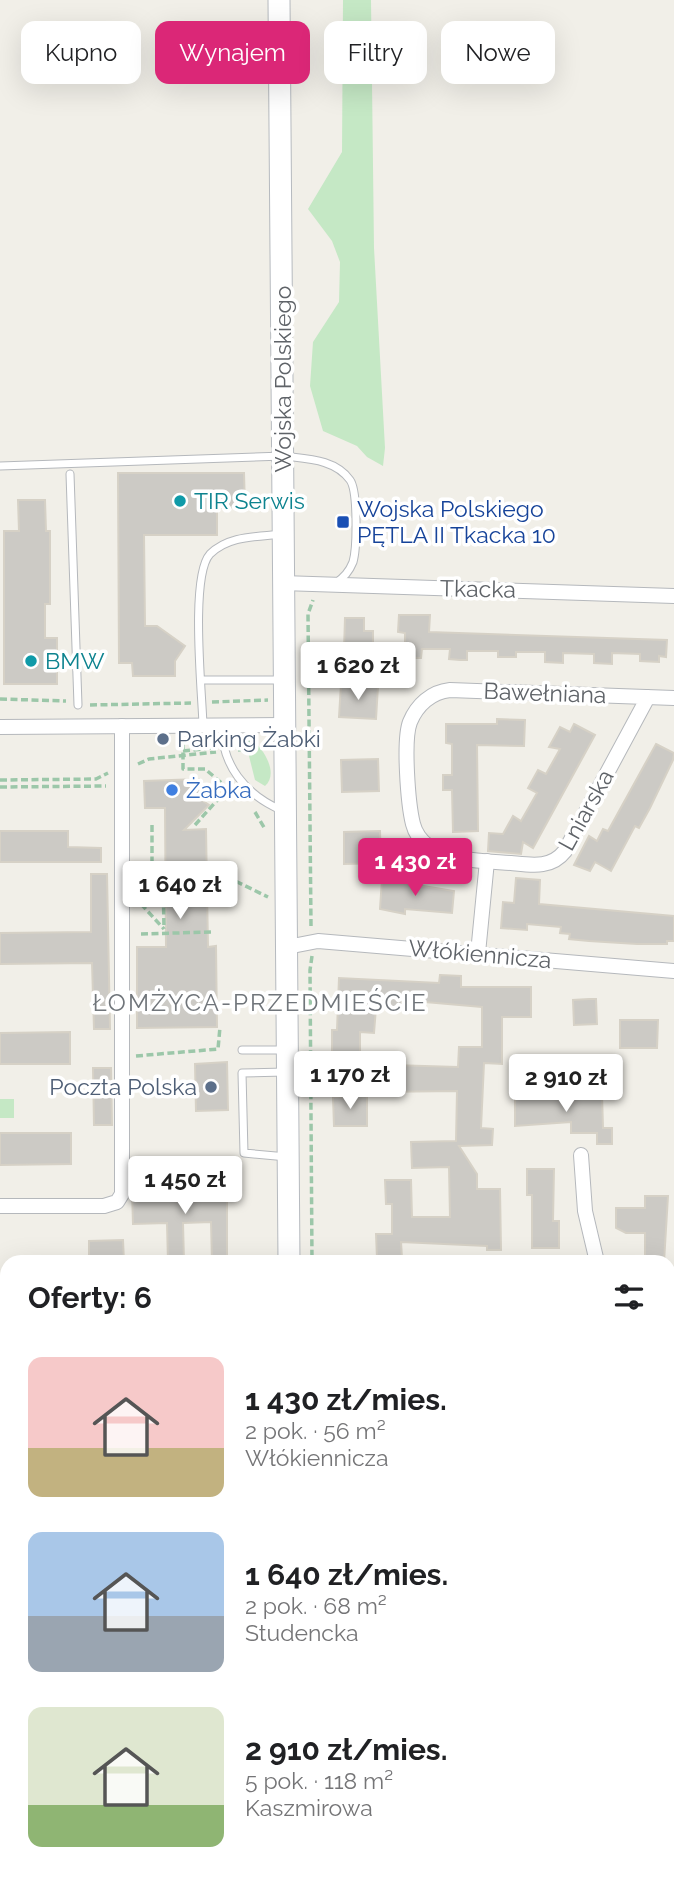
<!DOCTYPE html>
<html lang="pl">
<head>
<meta charset="utf-8">
<style>
	:root { --surface:#fff; --page:#f6f6f6; --text:#202124; --muted:#757577; --accent:#db2777 }
	body { margin:0; font-family:Raleway,sans-serif; background:var(--page); color:var(--text); height:100vh; display:flex; flex-direction:column; font-size:26px; white-space:nowrap }
	* { box-sizing:border-box; margin:0 }
	p { font-size:23px; color:var(--muted) }
	.icon { flex:none; width:38px; height:38px; fill:none; stroke:currentColor; stroke-width:2; stroke-linecap:round; stroke-linejoin:round }
	.map { position:relative; flex:1; overflow:hidden }
	.drawer { position:absolute; left:0px; top:1255px; width:676px; height:625px; display:flex; flex-direction:column; background:var(--surface); border-radius:21px 21px 0 0; box-shadow:0 7px 28px #0002 }
	.drawer>* { flex:none }
	.hud { position:absolute; left:21px; top:21px; width:634px; height:63px; display:flex; gap:14px }
	.price { position:absolute; translate:-50% -60px; padding:0 16px; border-radius:7px; background:#fff; color:#222; font-size:23px; line-height:46px; filter:drop-shadow(0 2px 4px #0008) }
	.price::after { content:''; position:absolute; left:50%; top:42px; width:21px; height:16px; margin-left:-10px; background:inherit; clip-path:polygon(0 0,100% 0,50% 100%) }
	.price.on { background:var(--accent); color:#fff }
	ul { padding:0; list-style:none }
	li { display:flex; align-items:center; gap:21px; height:175px; padding:0 28px }
	li span { display:grid; place-items:center; flex:none; width:196px; height:140px; border-radius:14px; color:#555 }
	li>.icon { margin-inline-start:auto }
	span .icon { width:84px; height:84px; fill:#fffc; stroke-width:1 }
	li b { font-size:30px }
	h2 { display:flex; justify-content:space-between; align-items:center; height:84px; padding:0 28px; font-size:30px }
	.chip { padding:0 24px; border-radius:14px; background:var(--surface); box-shadow:0 7px 28px #0002; font-size:24px; line-height:63px }
	.chip.on { background:var(--accent); color:#fff }
	.map>svg:first-child { display:block }
	.green { fill:#c5e8c5 }
	.lines { fill:none; stroke-linecap:round; stroke-linejoin:round }
	.river { stroke:#aadaff; stroke-width:32 }
	.building { fill:#cccac5; stroke:#d6d1c6; stroke-width:2 }
	.service-casing { stroke:#b5b8bc; stroke-width:9 }
	.minor-casing { stroke:#b5b8bc; stroke-width:16 }
	.tertiary-casing { stroke:#b5b8bc; stroke-width:21 }
	.secondary-casing { stroke:#b6babf; stroke-width:23 }
	.path { stroke:#9cc7a9; stroke-width:3.5; stroke-dasharray:7 3.5; stroke-linecap:butt }
	.service { stroke:#fff; stroke-width:7 }
	.minor { stroke:#fff; stroke-width:14 }
	.tertiary { stroke:#fff; stroke-width:19 }
	.secondary { stroke:#fff; stroke-width:21 }
	.culture-dot { fill:#0f9aa8; stroke:#fff; stroke-width:2.5 }
	.transit-dot { fill:#1a4fb4; stroke:#fff; stroke-width:2.5 }
	.service-dot { fill:#5c6f8a; stroke:#fff; stroke-width:2.5 }
	.shop-dot { fill:#3f7fe0; stroke:#fff; stroke-width:2.5 }
	.labels { text-anchor:middle; stroke-width:7; stroke-linejoin:round; paint-order:stroke }
	.street-label { font-size:23px; fill:#5f6368; stroke:#fff }
	.culture-label { font-size:23px; fill:#0d838f; stroke:#fff; text-anchor:start }
	.transit-label { font-size:23px; fill:#164399; stroke:#fff; text-anchor:start }
	.service-label { font-size:23px; fill:#4e5e75; stroke:#fff; text-anchor:start }
	.shop-label { font-size:23px; fill:#366cbe; stroke:#fff; text-anchor:start }
	.neighbourhood-label { font-size:24px; letter-spacing:2px; fill:#70757a; stroke:#fff }
</style>
</head>
<body>
<div class="map">
<svg width="674" height="1879" viewBox="0 0 674 1879">
	<rect width="100%" height="100%" fill="#f1efe8"/>
	<g class="green">
		<polygon points="343,0 371,0 374,248 385,448 383,466 367,457 357,446 323,431 310,386 313,342 339,302 340,262 332,241 308,209 342,152"/>
		<path d="M256 743C266 754 278 774 265 786L255 780 248 752Z"/>
		<rect x="0" y="1099" width="14" height="19"/>
		<polygon points="669,1663 674,1664 674,1762 669,1762"/>
		<polygon points="7,1702 7,1755 0,1771 0,1707"/>
	</g>
	<g class="lines">
		<g class="river">
			<polyline points="668,1676 674,1677"/>
			<polyline points="0,1728 7,1720"/>
		</g>
	</g>
	<g class="building">
		<polygon points="118,473 244,473 245,507 217,508 217,535 144,535 145,626 157,626 185,646 175,661 175,676 133,676 132,663 119,663"/>
		<polygon points="18,500 45,500 46,531 50,531 50,604 45,604 45,638 57,638 57,684 4,684 4,531 19,531"/>
		<polygon points="399,615 430,615 429,632 667,640 666,657 659,656 659,662 640,661 640,654 612,653 612,664 594,663 594,654 563,653 563,663 545,662 545,652 516,652 516,657 498,657 498,651 467,651 467,660 460,660 449,659 450,649 422,649 421,658 405,658 405,633 398,632"/>
		<polygon points="345,618 364,618 364,631 373,631 373,650 344,650"/>
		<polygon points="341,684 378,686 376,719 339,717"/>
		<polygon points="497,719 525,720 524,746 477,745 478,831 453,832 452,790 443,790 443,775 452,775 452,744 446,743 446,724 497,724"/>
		<polygon points="574,724 595,735 533,848 523,842 521,854 488,851 489,833 503,834 513,816 521,821 537,793 528,788 538,770 546,774 560,749 549,747 560,727 570,732"/>
		<polygon points="656,744 674,753 673,760 650,808 639,828 635,826 611,871 595,862 590,871 574,865 589,836 597,841 603,829 608,831"/>
		<polygon points="378,759 379,791 342,792 341,760"/>
		<polygon points="199,779 200,799 209,805 184,830 206,829 208,947 216,946 217,1027 137,1028 137,947 166,947 165,808 145,808 144,781"/>
		<polygon points="0,831 68,831 68,847 101,848 101,862 0,862"/>
		<polygon points="380,831 381,863 344,864 344,832"/>
		<polygon points="91,874 107,874 110,1029 94,1029 92,963 0,964 0,933 91,932"/>
		<polygon points="516,878 540,880 539,904 674,916 674,941 667,941 667,944 637,944 589,941 569,939 570,934 560,933 561,927 527,924 527,930 501,928 503,902 514,903"/>
		<polygon points="382,879 454,891 452,913 405,909 405,914 380,909"/>
		<polygon points="440,975 461,976 461,987 531,987 531,1017 502,1017 502,1064 484,1063 481,1128 493,1129 492,1145 459,1146 477,1174 477,1189 500,1189 501,1250 487,1250 487,1246 401,1242 402,1258 377,1258 376,1234 392,1234 392,1204 386,1204 385,1180 411,1180 412,1217 450,1217 449,1167 412,1168 411,1142 456,1141 457,1091 374,1092 374,1076 392,1076 392,1065 458,1067 459,1047 482,1047 482,1007 402,1000 402,1010 376,1008 374,1033 360,1032 360,1065 332,1065 332,1030 337,1030 339,978 439,983"/>
		<polygon points="589,999 596,999 597,1024 574,1025 573,1000"/>
		<polygon points="620,1020 658,1020 657,1048 620,1048"/>
		<polygon points="70,1032 70,1064 0,1064 0,1033"/>
		<polygon points="227,1062 228,1110 196,1111 195,1064"/>
		<polygon points="93,1068 111,1068 112,1125 94,1125"/>
		<polygon points="602,1094 603,1128 612,1128 612,1144 597,1144 597,1133 571,1133 571,1122 515,1126 515,1098 571,1098 571,1095"/>
		<polygon points="367,1096 367,1126 334,1126 333,1097"/>
		<polygon points="0,1133 71,1133 71,1164 0,1165"/>
		<polygon points="527,1169 554,1169 553,1221 559,1221 559,1248 532,1248 532,1195 527,1195"/>
		<polygon points="227,1188 227,1262 212,1262 211,1222 183,1223 184,1262 168,1262 167,1223 133,1224 132,1191"/>
		<polygon points="645,1196 668,1196 664,1262 645,1262 645,1233 626,1233 616,1228 616,1208 645,1208"/>
		<polygon points="123,1240 124,1262 89,1262 89,1241"/>
	</g>
	<g class="lines">
		<g class="service-casing">
			<g id="service">
				<path d="M0 466 284 456C307 459 335 459 350 480 358 491 357 548 353 562 349 572 344 577 336 583"/>
				<polyline points="70,474 78,705"/>
				<polyline points="202,680 283,680"/>
				<path d="M203 725C202 692 190 576 210 554 229 535 258 537 282 534"/>
				<path d="M222 725C221 765 246 795 281 810"/>
				<polyline points="242,1050 283,1050"/>
				<polyline points="285,1072 242,1073 244,1153 287,1157"/>
			</g>
		</g>
		<g class="minor-casing">
			<g id="minor">
				<polyline points="282,583 674,596"/>
				<path d="M648 697 565 851C551 869 531 865 511 863 486 861 448 861 428 846 420 840 415 832 413 824 408 804 403 740 410 722 417 705 431 692 450 690L674 698"/>
				<polyline points="0,727 283,725"/>
				<polyline points="287,947 318,941 674,971"/>
				<polyline points="478,953 487,861"/>
				<polyline points="581,1155 585,1211 597,1262"/>
				<polyline points="0,1206 104,1206 117,1202 122,1194 122,726"/>
				<polyline points="668,1279 674,1278"/>
				<polyline points="668,1775 674,1775"/>
				<polyline points="82,1872 82,1879"/>
			</g>
		</g>
		<g class="tertiary-casing">
			<g id="tertiary">
				<polyline points="668,1420 674,1420"/>
				<polyline points="0,1486 7,1484"/>
			</g>
		</g>
		<g class="secondary-casing">
			<g id="secondary">
				<polyline points="279,0 289,1262"/>
				<polyline points="297,1872 297,1879"/>
			</g>
		</g>
		<g class="path">
			<polyline points="0,699 66,701"/>
			<polyline points="212,702 268,700"/>
			<polyline points="90,705 191,703"/>
			<polyline points="183,742 183,769 205,769 236,795"/>
			<polyline points="234,746 248,744 248,738"/>
			<polyline points="238,750 252,748 254,739"/>
			<polyline points="183,751 212,748"/>
			<polyline points="138,764 149,759 216,752"/>
			<polyline points="0,780 96,779 108,773"/>
			<polyline points="0,787 106,786"/>
			<polyline points="255,812 265,829"/>
			<polyline points="152,825 152,876 163,875 164,929"/>
			<polyline points="195,825 228,788"/>
			<polyline points="217,872 268,897"/>
			<polyline points="141,904 164,929"/>
			<polyline points="311,926 308,614 313,600"/>
			<polyline points="141,934 211,932"/>
			<polyline points="312,956 310,970 312,1262"/>
			<polyline points="136,1056 218,1049 220,1027"/>
			<polyline points="274,1872 274,1879"/>
			<polyline points="320,1872 320,1879"/>
		</g>
		<use href="#service" class="service"/>
		<use href="#minor" class="minor"/>
		<use href="#tertiary" class="tertiary"/>
		<use href="#secondary" class="secondary"/>
	</g>
	<g class="culture-dot">
		<circle cx="180" cy="501" r="7"/>
		<circle cx="31" cy="661" r="7"/>
	</g>
	<rect class="transit-dot" x="336" y="515" width="14" height="14" rx="3.5"/>
	<g class="service-dot">
		<circle cx="163" cy="739" r="7"/>
		<circle cx="211" cy="1087" r="7"/>
	</g>
	<circle class="shop-dot" cx="172" cy="790" r="7"/>
	<g class="labels">
		<g class="street-label">
			<text transform="translate(283 379) rotate(-90)" y="8">Wojska Polskiego</text>
			<text transform="translate(478 589) rotate(1)" y="8">Tkacka</text>
			<text transform="translate(545 693) rotate(2)" y="8">Bawełniana</text>
			<text transform="translate(586 810) rotate(-61)" y="8">Lniarska</text>
			<text transform="translate(480 954) rotate(5)" y="8">Włókiennicza</text>
		</g>
		<g class="culture-label">
			<text x="194" y="509">TIR Serwis</text>
			<text x="45" y="669">BMW</text>
		</g>
		<g class="transit-label">
			<text x="357" y="517">Wojska Polskiego<tspan x="357" dy="26">PĘTLA II Tkacka 10</tspan></text>
		</g>
		<g class="service-label">
			<text x="177" y="747">Parking Żabki</text>
			<text x="197" y="1095" text-anchor="end">Poczta Polska</text>
		</g>
		<g class="shop-label">
			<text x="186" y="798">Żabka</text>
		</g>
		<g class="neighbourhood-label">
			<text x="260" y="1011">ŁOMŻYCA-PRZEDMIEŚCIE</text>
		</g>
	</g>
</svg>
<b class="price" style="left:358px;top:702px">1 620 zł</b>
<b class="price on" style="left:415px;top:898px">1 430 zł</b>
<b class="price" style="left:180px;top:921px">1 640 zł</b>
<b class="price" style="left:350px;top:1111px">1 170 zł</b>
<b class="price" style="left:566px;top:1114px">2 910 zł</b>
<b class="price" style="left:185px;top:1216px">1 450 zł</b>
<div class="hud">
<a class="chip">Kupno</a>
<a class="chip on">Wynajem</a>
<a class="chip">Filtry</a>
<a class="chip">Nowe</a>
</div>
<section class="drawer">
<h2>Oferty: 6<svg class="icon" aria-label="filters" viewBox="0 0 24 24"><path d="M4 7h16M4 17h16"/><circle cx="9" cy="7" r="2"/><circle cx="15" cy="17" r="2"/></svg></h2>
<ul>
<li><span style="background:linear-gradient(#f6c9c9 65%,#c2b280 0)"><svg class="icon" aria-label="home" viewBox="0 0 24 24"><path d="M3 11l9-7 9 7M6 9v11h12V9"/></svg></span><div><b>1 430 zł/mies.</b><p>2 pok. · 56 m²</p><p>Włókiennicza</p></div></li>
<li><span style="background:linear-gradient(#a9c7e8 60%,#9aa5b1 0)"><svg class="icon" aria-label="home" viewBox="0 0 24 24"><path d="M3 11l9-7 9 7M6 9v11h12V9"/></svg></span><div><b>1 640 zł/mies.</b><p>2 pok. · 68 m²</p><p>Studencka</p></div></li>
<li><span style="background:linear-gradient(#dfe7d0 70%,#8fb573 0)"><svg class="icon" aria-label="home" viewBox="0 0 24 24"><path d="M3 11l9-7 9 7M6 9v11h12V9"/></svg></span><div><b>2 910 zł/mies.</b><p>5 pok. · 118 m²</p><p>Kaszmirowa</p></div></li>
</ul>
</section>
</div>
</body>
</html>
